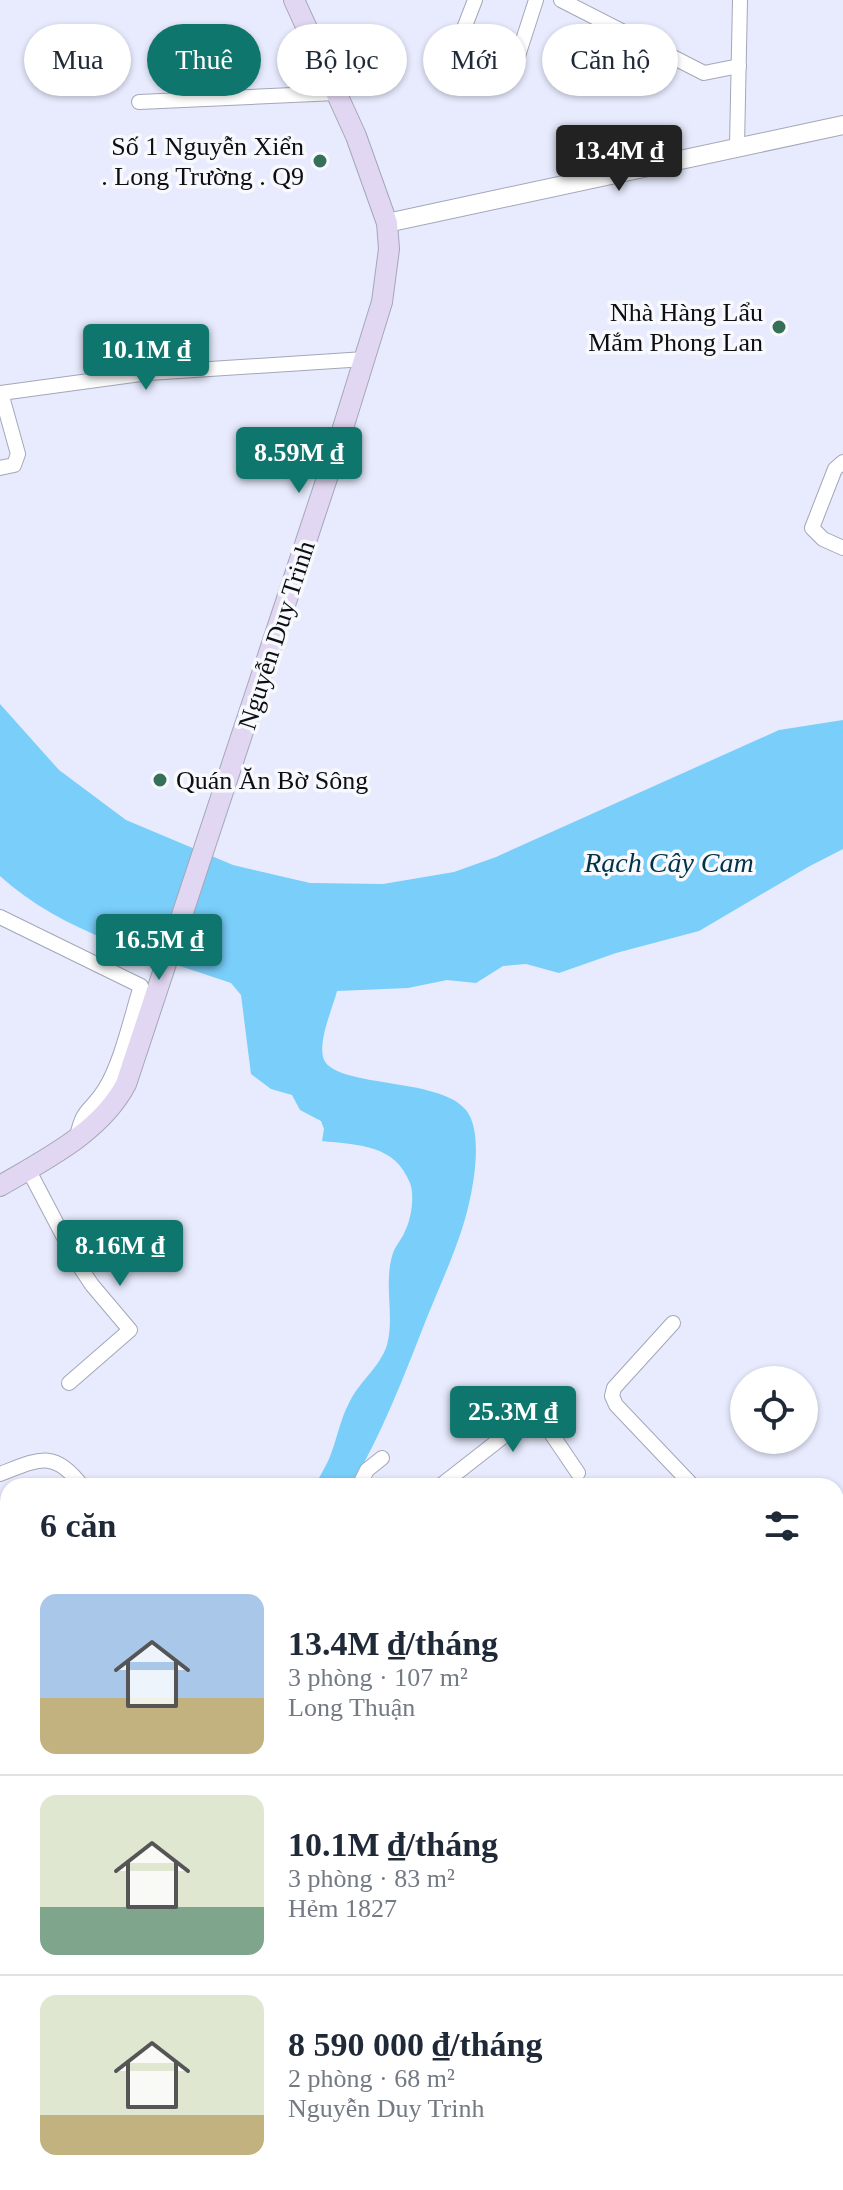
<!DOCTYPE html>
<html lang="vi">
<head>
<meta charset="utf-8">
<style>
	:root { --surface:#fff; --page:#f2f2f3; --text:#1f2937; --muted:#747a83; --line:#e0e1e3; --accent:#0f766e }
	body { margin:0; font-family:"Times New Roman",serif; background:var(--page); color:var(--text); height:100vh; display:flex; flex-direction:column; font-size:30px; white-space:nowrap }
	* { box-sizing:border-box; margin:0 }
	p { font-size:26px; color:var(--muted) }
	.icon { flex:none; width:44px; height:44px; fill:none; stroke:currentColor; stroke-width:2; stroke-linecap:round; stroke-linejoin:round }
	.map { position:relative; flex:1; overflow:hidden }
	.sheet { position:absolute; left:0px; top:1478px; width:844px; height:712px; display:flex; flex-direction:column; background:var(--surface); border-radius:24px 24px 0 0; box-shadow:0 2px 6px #0004 }
	.sheet>* { flex:none }
	.top-card { position:absolute; left:24px; top:24px; width:796px; height:72px; display:flex; gap:16px }
	.controls { position:absolute; left:730px; top:1366px; display:grid; gap:16px }
	.controls a { display:grid; place-items:center; width:88px; height:88px; border-radius:50%; background:var(--surface); box-shadow:0 2px 6px #0004; font-size:40px }
	.price { position:absolute; translate:-50% -68px; padding:0 18px; border-radius:8px; background:var(--accent); color:#fff; font-size:26px; line-height:52px; filter:drop-shadow(0 2px 4px #0008) }
	.price::after { content:''; position:absolute; left:50%; top:48px; width:24px; height:18px; margin-left:-12px; background:inherit; clip-path:polygon(0 0,100% 0,50% 100%) }
	.price.selected { background:#222; color:#fff }
	ul { padding:0; list-style:none }
	li { display:flex; align-items:center; gap:24px; height:200px; padding:0 40px }
	li+li { border-top:2px solid var(--line) }
	li span { display:grid; place-items:center; flex:none; width:224px; height:160px; border-radius:16px; color:#555 }
	li>.icon { margin-inline-start:auto }
	span .icon { width:96px; height:96px; fill:#fffc; stroke-width:1 }
	li b { font-size:34px }
	h2 { display:flex; justify-content:space-between; align-items:center; height:96px; padding:0 40px; font-size:34px }
	.pill { padding:0 28px; border-radius:36px; background:var(--surface); box-shadow:0 2px 6px #0004; font-size:28px; line-height:72px }
	.pill.selected { background:var(--accent); color:#fff }
	.map>svg:first-child { display:block }
	.water { fill:#79cefa }
	.lines { fill:none; stroke-linecap:round; stroke-linejoin:round }
	.minor-casing { stroke:#a4a7b8; stroke-width:16 }
	.tertiary-casing { stroke:#a4a7b8; stroke-width:20 }
	.secondary-casing { stroke:#a4a7b8; stroke-width:22 }
	.minor { stroke:#fff; stroke-width:14 }
	.tertiary { stroke:#fff; stroke-width:18 }
	.secondary { stroke:#e2d7f2; stroke-width:20 }
	.poi-dot { fill:#377059; stroke:#f8f9fd; stroke-width:3 }
	.labels { text-anchor:middle; stroke-width:7; stroke-linejoin:round; paint-order:stroke }
	.poi-label { font-size:26px; fill:#0d0e14; stroke:#f8f9fd; text-anchor:end }
	.street-label { font-size:26px; fill:#0d0e14; stroke:#f8f9fd }
	.water-label { font-size:28px; font-style:italic; fill:#003248; stroke:#f8f9fd }
</style>
</head>
<body>
<div class="map">
<svg width="843" height="2190" viewBox="0 0 843 2190">
	<rect width="100%" height="100%" fill="#e7ebfd"/>
	<path class="water" d="M0 704 59 770 126 820 233 865 310 883 383 884 454 872 496 857 779 730 843 720V849L808 867 699 931 616 953 559 973 526 964 503 966 476 983 447 980 408 988 337 991C332 1010 319 1038 323 1057 331 1089 439 1076 466 1110 486 1135 471 1202 462 1229 452 1260 438 1290 426 1320 404 1376 382 1434 351 1486H315C319 1477 325 1468 329 1459 337 1440 340 1419 350 1401 360 1381 380 1367 387 1345 395 1316 383 1283 393 1253 396 1245 402 1239 405 1231 411 1220 415 1196 410 1183 395 1144 358 1145 322 1141L324 1129 321 1121 300 1110 292 1095 271 1089 251 1074 241 995 231 983C153 956 62 933 0 876Z"/>
	<g class="lines">
		<g class="minor-casing">
			<g id="minor">
				<polyline points="561,0 704,73 739,66"/>
				<polyline points="456,49 475,0"/>
				<polyline points="515,65 536,0"/>
				<polyline points="139,102 336,93"/>
				<polyline points="737,146 740,0"/>
				<polyline points="843,462 835,469 812,528 823,539 843,548"/>
				<polyline points="0,468 14,465 18,454 1,393 148,373 365,359"/>
				<path d="M0 917 141 986C131 1017 122 1061 105 1089 92 1111 83 1106 77 1137"/>
				<polyline points="28,1169 78,1264 92,1285 130,1330 69,1383"/>
				<polyline points="673,1323 614,1388 612,1396 616,1405 693,1486"/>
				<path d="M0 1474C39 1459 54 1449 82 1486"/>
				<polyline points="359,1486 367,1470 382,1458"/>
				<polyline points="440,1486 536,1411 578,1473"/>
				<polyline points="836,1526 843,1518"/>
				<polyline points="836,1697 843,1709"/>
				<polyline points="0,1704 8,1699"/>
				<polyline points="836,1848 843,1847"/>
				<polyline points="836,1927 843,1926"/>
				<polyline points="150,2190 153,2182"/>
				<polyline points="665,2190 668,2182"/>
				<polyline points="837,2190 843,2175"/>
			</g>
		</g>
		<g class="tertiary-casing">
			<g id="tertiary">
				<polyline points="387,223 843,125"/>
				<polyline points="0,1987 8,1989"/>
				<polyline points="570,2182 589,2190"/>
			</g>
		</g>
		<g class="secondary-casing">
			<path id="secondary" d="M0 1186C46 1159 101 1132 126 1084L334 457 382 302 389 249 387 223 356 136 294 0"/>
		</g>
		<use href="#minor" class="minor"/>
		<use href="#tertiary" class="tertiary"/>
		<use href="#secondary" class="secondary"/>
	</g>
	<g class="poi-dot">
		<circle cx="320" cy="161" r="8"/>
		<circle cx="779" cy="327" r="8"/>
		<circle cx="160" cy="780" r="8"/>
	</g>
	<g class="labels">
		<g class="poi-label">
			<text x="304" y="155">Số 1 Nguyễn Xiển<tspan x="304" dy="30">. Long Trường . Q9</tspan></text>
			<text x="763" y="321">Nhà Hàng Lẩu<tspan x="763" dy="30">Mắm Phong Lan</tspan></text>
			<text x="176" y="789" text-anchor="start">Quán Ăn Bờ Sông</text>
		</g>
		<g class="street-label">
			<text transform="translate(276 635) rotate(-72)" y="9">Nguyễn Duy Trinh</text>
		</g>
		<g class="water-label">
			<text x="669" y="872">Rạch Cây Cam</text>
		</g>
	</g>
</svg>
<div class="controls">
<a><svg class="icon" aria-label="locate" viewBox="0 0 24 24"><circle cx="12" cy="12" r="6"/><path d="M12 2v4M12 18v4M2 12h4M18 12h4"/></svg></a>
</div>
<b class="price selected" style="left:619px;top:193px">13.4M ₫</b>
<b class="price" style="left:146px;top:392px">10.1M ₫</b>
<b class="price" style="left:299px;top:495px">8.59M ₫</b>
<b class="price" style="left:159px;top:982px">16.5M ₫</b>
<b class="price" style="left:120px;top:1288px">8.16M ₫</b>
<b class="price" style="left:513px;top:1454px">25.3M ₫</b>
<div class="top-card">
<a class="pill">Mua</a>
<a class="pill selected">Thuê</a>
<a class="pill">Bộ lọc</a>
<a class="pill">Mới</a>
<a class="pill">Căn hộ</a>
</div>
<section class="sheet">
<h2>6 căn<svg class="icon" aria-label="filters" viewBox="0 0 24 24"><path d="M4 7h16M4 17h16"/><circle cx="9" cy="7" r="2"/><circle cx="15" cy="17" r="2"/></svg></h2>
<ul>
<li><span style="background:linear-gradient(#a9c7e8 65%,#c2b280 0)"><svg class="icon" aria-label="home" viewBox="0 0 24 24"><path d="M3 11l9-7 9 7M6 9v11h12V9"/></svg></span><div><b>13.4M ₫/tháng</b><p>3 phòng · 107 m²</p><p>Long Thuận</p></div></li>
<li><span style="background:linear-gradient(#dfe7d0 70%,#7fa58c 0)"><svg class="icon" aria-label="home" viewBox="0 0 24 24"><path d="M3 11l9-7 9 7M6 9v11h12V9"/></svg></span><div><b>10.1M ₫/tháng</b><p>3 phòng · 83 m²</p><p>Hẻm 1827</p></div></li>
<li><span style="background:linear-gradient(#dfe7d0 75%,#c2b280 0)"><svg class="icon" aria-label="home" viewBox="0 0 24 24"><path d="M3 11l9-7 9 7M6 9v11h12V9"/></svg></span><div><b>8 590 000 ₫/tháng</b><p>2 phòng · 68 m²</p><p>Nguyễn Duy Trinh</p></div></li>
</ul>
</section>
</div>
</body>
</html>
